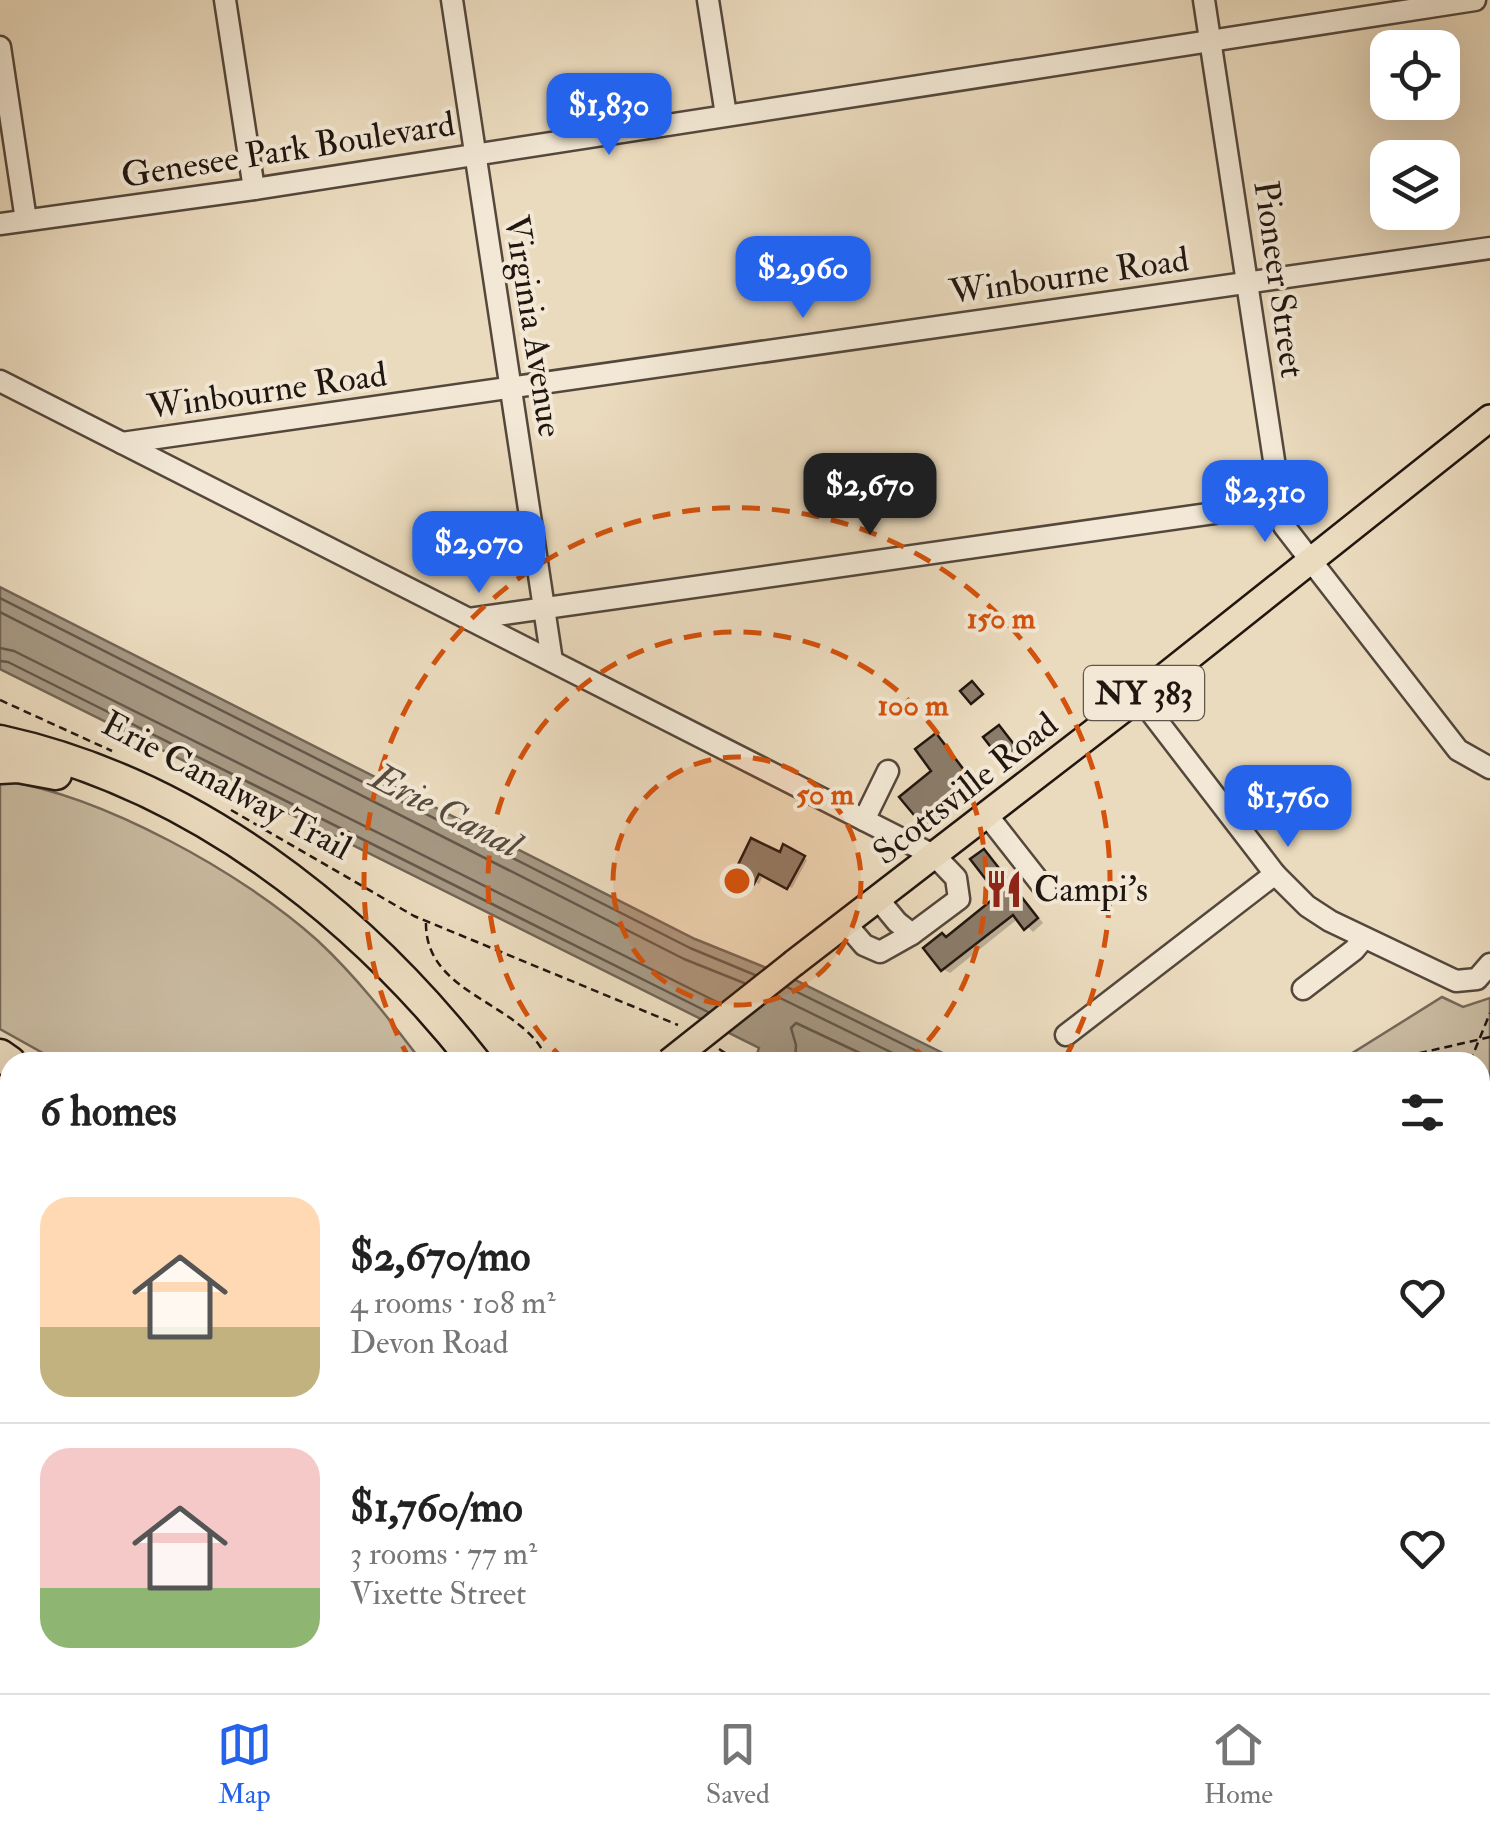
<!DOCTYPE html>
<html lang="en">
<head>
<meta charset="utf-8">
<style>
	:root { --surface:#fff; --page:#f2f2f2; --text:#222; --muted:#767676; --line:#e0e0e0; --accent:#2563eb }
	body { margin:0; font-family:"IM FELL Double Pica",serif; background:var(--page); color:var(--text); height:100vh; display:flex; flex-direction:column; font-size:38px; white-space:nowrap }
	* { box-sizing:border-box; margin:0 }
	p { font-size:32px; color:var(--muted) }
	.icon { flex:none; width:55px; height:55px; fill:none; stroke:currentColor; stroke-width:2; stroke-linecap:round; stroke-linejoin:round }
	.map { position:relative; flex:1; overflow:hidden }
	.sheet { position:absolute; left:0px; top:1052px; width:1490px; height:642px; display:flex; flex-direction:column; background:var(--surface); border-radius:30px 30px 0 0; box-shadow:0 10px 40px #0002 }
	.sheet>* { flex:none }
	.tools { position:absolute; left:1370px; top:30px; display:grid; gap:20px }
	.tools a { display:grid; place-items:center; width:90px; height:90px; border-radius:20px; background:var(--surface); box-shadow:0 10px 40px #0002; font-size:50px }
	.price { position:absolute; translate:-50% -85px; padding:0 22px; border-radius:20px; background:var(--accent); color:#fff; font-size:32px; line-height:65px; filter:drop-shadow(0 2px 5px #0008) }
	.price::after { content:''; position:absolute; left:50%; top:60px; width:30px; height:22px; margin-left:-15px; background:inherit; clip-path:polygon(0 0,100% 0,50% 100%) }
	.price.on { background:#222; color:#fff }
	ul { padding:0; list-style:none }
	li { display:flex; align-items:center; gap:30px; height:250px; padding:0 40px }
	li+li { border-top:2px solid var(--line) }
	li span { display:grid; place-items:center; flex:none; width:280px; height:200px; border-radius:30px; color:#555 }
	li>.icon { margin-inline-start:auto }
	span .icon { width:120px; height:120px; fill:#fffc; stroke-width:1 }
	li b { font-size:42px }
	h2 { display:flex; justify-content:space-between; align-items:center; height:120px; padding:0 40px; font-size:42px }
	.menu { display:flex; justify-content:space-around; align-items:center; height:140px; border-top:2px solid var(--line); background:var(--surface); font-size:28px; color:var(--muted) }
	.menu a { display:grid; justify-items:center; gap:5px }
	.menu .on { color:var(--accent) }
	.map>svg:first-child { display:block }
	.green { fill:#c9baa0; stroke:#756858; stroke-width:2.5 }
	.water { fill:#a69883; stroke:#716455; stroke-width:2.5 }
	.shadow { fill:#0003 }
	.lines { fill:none; stroke-linecap:round; stroke-linejoin:round }
	.shore { stroke:#64574a; stroke-width:2.5 }
	.building { fill:#8a7c6a; stroke:#211610; stroke-width:2.5 }
	.minor-casing { stroke:#54473c; stroke-width:25 }
	.major-casing { stroke:#211610; stroke-width:30 }
	.highway-casing { stroke:#211610; stroke-width:35 }
	.path { stroke:#211610; stroke-width:2.5; stroke-dasharray:8 5; stroke-linecap:butt }
	.minor { stroke:#f2e8d5; stroke-width:20 }
	.major { stroke:#ebdbbe; stroke-width:25 }
	.highway { stroke:#ebdbbe; stroke-width:30 }
	.major-bridge-casing { stroke:#211610; stroke-width:30; stroke-linecap:butt }
	.major-bridge { stroke:#ebdbbe; stroke-width:25 }
	.ring { fill:none; stroke:#d4520c; stroke-width:5; stroke-dasharray:18 12 }
	.labels { text-anchor:middle; stroke-width:8; stroke-linejoin:round; paint-order:stroke }
	.shield { fill:#f2e8d5; stroke:#60554b; stroke-width:2.5 }
	.shield-label { font-size:32px; font-weight:bold; fill:#211610 }
	.street-label { font-size:35px; fill:#211610; stroke:#f2e8d5 }
	.poi-label { font-size:35px; fill:#211610; stroke:#f2e8d5; text-anchor:start }
	.water-label { font-size:38px; font-style:italic; fill:#564a3e; stroke:#f2e8d5 }
	.centre { fill:#d4520c; stroke:#f2e8d5; stroke-width:5 }
	.ring-label { font-size:30px; text-anchor:middle; font-weight:bold; fill:#d4520c; stroke:#f2e8d5; stroke-width:8; stroke-linejoin:round; paint-order:stroke }
</style>
</head>
<body>
<div class="map">
<svg width="1490" height="1693" viewBox="0 0 1490 1693">
	<rect width="100%" height="100%" fill="#ebdbbe"/>
	<filter id="stains"><feTurbulence type="fractalNoise" baseFrequency=".002" numOctaves="4"/><feColorMatrix values="0 0 0 0 .2 0 0 0 0 .09 0 0 0 0 .02 0 0 0 .5 -.17"/></filter>
	<radialGradient id="worn" r=".72"><stop offset=".6" stop-color="#630" stop-opacity="0"/><stop offset="1" stop-color="#630" stop-opacity=".3"/></radialGradient>
	<g class="green">
		<path d="M5 781C103 796 243 873 317 940 356 976 390 1020 422 1062H59L0 1029V782Z"/>
		<polygon points="1442,997 1463,1007 1490,998 1490,1154 1480,1161 1480,1062 1338,1062"/>
		<polygon points="10,1205 10,1431 0,1419 0,1207"/>
		<polygon points="1480,1483 1490,1484 1490,1693 1114,1693 1125,1685 1480,1685"/>
		<polygon points="0,1497 10,1510 10,1550 0,1557"/>
		<polygon points="478,1685 776,1685 766,1693 470,1693"/>
	</g>
	<g class="water">
		<polygon points="0,587 695,939 789,977 961,1062 763,1062 756,1057 759,1048 0,669"/>
		<polygon points="1490,1154 1490,1484 1480,1483 1480,1161"/>
		<polygon points="776,1685 1125,1685 1114,1693 766,1693"/>
	</g>
	<g class="shadow">
		<polygon points="1003,730 1018,750 1006,759 1002,757"/>
		<polygon points="936,736 943,740 981,790 932,829 925,826"/>
		<polygon points="784,848 807,860 792,888 764,874 759,884 737,872 781,855"/>
		<polygon points="984,852 990,856 1043,923 1033,932 1019,918 950,973 943,969 948,939 1002,896"/>
	</g>
	<g class="lines">
		<g class="shore">
			<polyline points="0,598 690,948 755,975"/>
			<polyline points="0,612 684,959 744,983"/>
			<polyline points="0,648 14,651 719,1003"/>
			<polyline points="0,661 8,662 708,1012"/>
			<polyline points="787,987 939,1062"/>
			<polyline points="776,996 911,1062"/>
			<polyline points="795,1062 796,1045 791,1028 796,1023 879,1062"/>
		</g>
	</g>
	<g class="building">
		<polygon points="972,681 983,694 971,704 960,691"/>
		<polygon points="999,725 1016,747 1000,759 983,737"/>
		<polygon points="936,733 976,786 924,827 899,797 931,771 915,749"/>
		<polygon points="751,838 780,852 783,844 805,856 787,889 759,874 754,884 734,873"/>
		<polygon points="984,849 1038,918 1024,930 1013,915 941,971 923,948 942,933 946,937 998,895 970,859"/>
	</g>
	<g class="lines">
		<g class="minor-casing">
			<g id="minor">
				<polyline points="225,0 254,189"/>
				<polyline points="452,0 552,661"/>
				<polyline points="708,0 726,115"/>
				<polyline points="1204,0 1284,526 1458,750 1490,768"/>
				<polyline points="0,47 26,220"/>
				<polyline points="0,224 254,189 1475,0"/>
				<polyline points="0,381 935,856 956,878 959,899 912,934 897,922 878,899"/>
				<polyline points="122,443 1490,248"/>
				<polyline points="469,619 1278,504"/>
				<polyline points="1139,697 1275,874 1307,906 1330,921 1456,981 1477,979 1490,964"/>
				<polyline points="987,815 1045,889"/>
				<polyline points="864,820 888,771"/>
				<polyline points="846,924 864,945 880,952 912,934"/>
				<polyline points="1303,989 1354,950 1364,938"/>
				<polyline points="1066,1035 1275,874"/>
			</g>
		</g>
		<g class="major-casing">
			<g id="major">
				<polyline points="794,963 1139,697 1490,418"/>
				<polyline points="0,1591 10,1583"/>
			</g>
		</g>
		<g class="highway-casing">
			<g id="highway">
				<path d="M0 741C192 783 356 911 475 1062"/>
				<polyline points="0,768 18,767 56,774"/>
				<polyline points="0,1055 10,1062"/>
				<polyline points="0,1129 10,1135"/>
				<polyline points="0,1190 10,1187"/>
				<polyline points="0,1445 10,1458"/>
				<polyline points="0,1477 10,1490"/>
				<polyline points="1480,1661 1490,1663"/>
				<polyline points="1353,1685 1384,1693"/>
			</g>
		</g>
		<g class="path">
			<polyline points="0,700 112,751"/>
			<polyline points="231,810 414,916 678,1025"/>
			<path d="M426 923C425 997 527 1002 548 1062"/>
			<polyline points="719,1049 739,1062"/>
			<polyline points="1381,1062 1490,1037"/>
			<polyline points="1470,1062 1490,1013"/>
			<polyline points="1480,1618 1490,1622"/>
			<polyline points="433,1693 441,1685"/>
			<polyline points="722,1693 732,1685"/>
		</g>
		<use href="#minor" class="minor"/>
		<use href="#major" class="major"/>
		<use href="#highway" class="highway"/>
		<g class="major-bridge-casing">
			<polyline id="major-bridge" points="669,1062 794,963"/>
		</g>
		<use href="#major-bridge" class="major-bridge"/>
	</g>
	<circle cx="737" cy="881" r="124" fill="#d4520c" fill-opacity=".12"/>
	<g class="ring">
		<circle cx="737" cy="881" r="124"/>
		<path d="M566 1062A249 249 0 1 1 908 1062"/>
		<path d="M411 1062A373 373 0 1 1 1063 1062"/>
	</g>
	<defs>
		<g id="restaurant-bare" transform="scale(3)"><path d="M-5-6h1v4h1v-4h1v4h1v-4h1v5L-1.5 .5V6h-2V.5L-5-1ZM5-6V6H3V1.5H1.5Q1.5-4 5-6Z" fill="#8f2418" stroke="#f2e8d5" stroke-width="2.5" paint-order="stroke"/></g>
	</defs>
	<g fill-rule="evenodd">
		<use href="#restaurant-bare" x="1004" y="889"/>
	</g>
	<g class="labels">
		<rect class="shield" x="1084" y="666" width="120" height="54" rx="8"/>
		<g class="shield-label">
			<text x="1144" y="704">NY 383</text>
		</g>
		<g class="street-label">
			<text transform="translate(288 149) rotate(-9)" y="12">Genesee Park Boulevard</text>
			<text transform="translate(1069 275) rotate(-8)" y="12">Winbourne Road</text>
			<text transform="translate(1280 279) rotate(82)" y="12">Pioneer Street</text>
			<text transform="translate(534 326) rotate(81)" y="12">Virginia Avenue</text>
			<text transform="translate(267 390) rotate(-8)" y="12">Winbourne Road</text>
			<text transform="translate(227 785) rotate(28)" y="12">Erie Canalway Trail</text>
			<text transform="translate(965 788) rotate(-38)" y="12">Scottsville Road</text>
		</g>
		<g class="poi-label">
			<text x="1034" y="901">Campi's</text>
		</g>
		<g class="water-label">
			<text transform="translate(446 810) rotate(27)" y="13">Erie Canal</text>
		</g>
	</g>
	<circle cx="737" cy="881" r="15" class="centre"/>
	<g class="ring-label">
		<text x="1001" y="628">150 m</text>
		<text x="913" y="715">100 m</text>
		<text x="825" y="804">50 m</text>
	</g>
	<rect width="100%" height="100%" filter="url(#stains)"/>
	<rect width="100%" height="100%" fill="url(#worn)"/>
</svg>
<div class="tools">
<a><svg class="icon" aria-label="locate" viewBox="0 0 24 24"><circle cx="12" cy="12" r="6"/><path d="M12 2v4M12 18v4M2 12h4M18 12h4"/></svg></a>
<a><svg class="icon" aria-label="layers" viewBox="0 0 24 24"><path d="M12 4l9 5-9 5-9-5zM3 14l9 5 9-5"/></svg></a>
</div>
<b class="price" style="left:609px;top:158px">$1,830</b>
<b class="price" style="left:803px;top:321px">$2,960</b>
<b class="price on" style="left:870px;top:538px">$2,670</b>
<b class="price" style="left:1265px;top:545px">$2,310</b>
<b class="price" style="left:479px;top:596px">$2,070</b>
<b class="price" style="left:1288px;top:850px">$1,760</b>
<section class="sheet">
<h2>6 homes<svg class="icon" aria-label="filters" viewBox="0 0 24 24"><path d="M4 7h16M4 17h16"/><circle cx="9" cy="7" r="2"/><circle cx="15" cy="17" r="2"/></svg></h2>
<ul>
<li><span style="background:linear-gradient(#ffd9b3 65%,#c2b280 0)"><svg class="icon" aria-label="home" viewBox="0 0 24 24"><path d="M3 11l9-7 9 7M6 9v11h12V9"/></svg></span><div><b>$2,670/mo</b><p>4 rooms · 108 m²</p><p>Devon Road</p></div><svg class="icon" aria-label="heart" viewBox="0 0 24 24"><path d="M12 20l-8-8c-3-5 5-10 8-4 3-6 11-1 8 4z"/></svg></li>
<li><span style="background:linear-gradient(#f6c9c9 70%,#8fb573 0)"><svg class="icon" aria-label="home" viewBox="0 0 24 24"><path d="M3 11l9-7 9 7M6 9v11h12V9"/></svg></span><div><b>$1,760/mo</b><p>3 rooms · 77 m²</p><p>Vixette Street</p></div><svg class="icon" aria-label="heart" viewBox="0 0 24 24"><path d="M12 20l-8-8c-3-5 5-10 8-4 3-6 11-1 8 4z"/></svg></li>
</ul>
</section>
</div>
<nav class="menu">
<a class="on"><svg class="icon" aria-label="map" viewBox="0 0 24 24"><path d="M3 6l6-2 6 2 6-2v14l-6 2-6-2-6 2zM9 4v14M15 6v14"/></svg>Map</a>
<a><svg class="icon" aria-label="saved" viewBox="0 0 24 24"><path d="M7 4h10v16l-5-4-5 4z"/></svg>Saved</a>
<a><svg class="icon" aria-label="home" viewBox="0 0 24 24"><path d="M3 11l9-7 9 7M6 9v11h12V9"/></svg>Home</a>
</nav>
</body>
</html>
